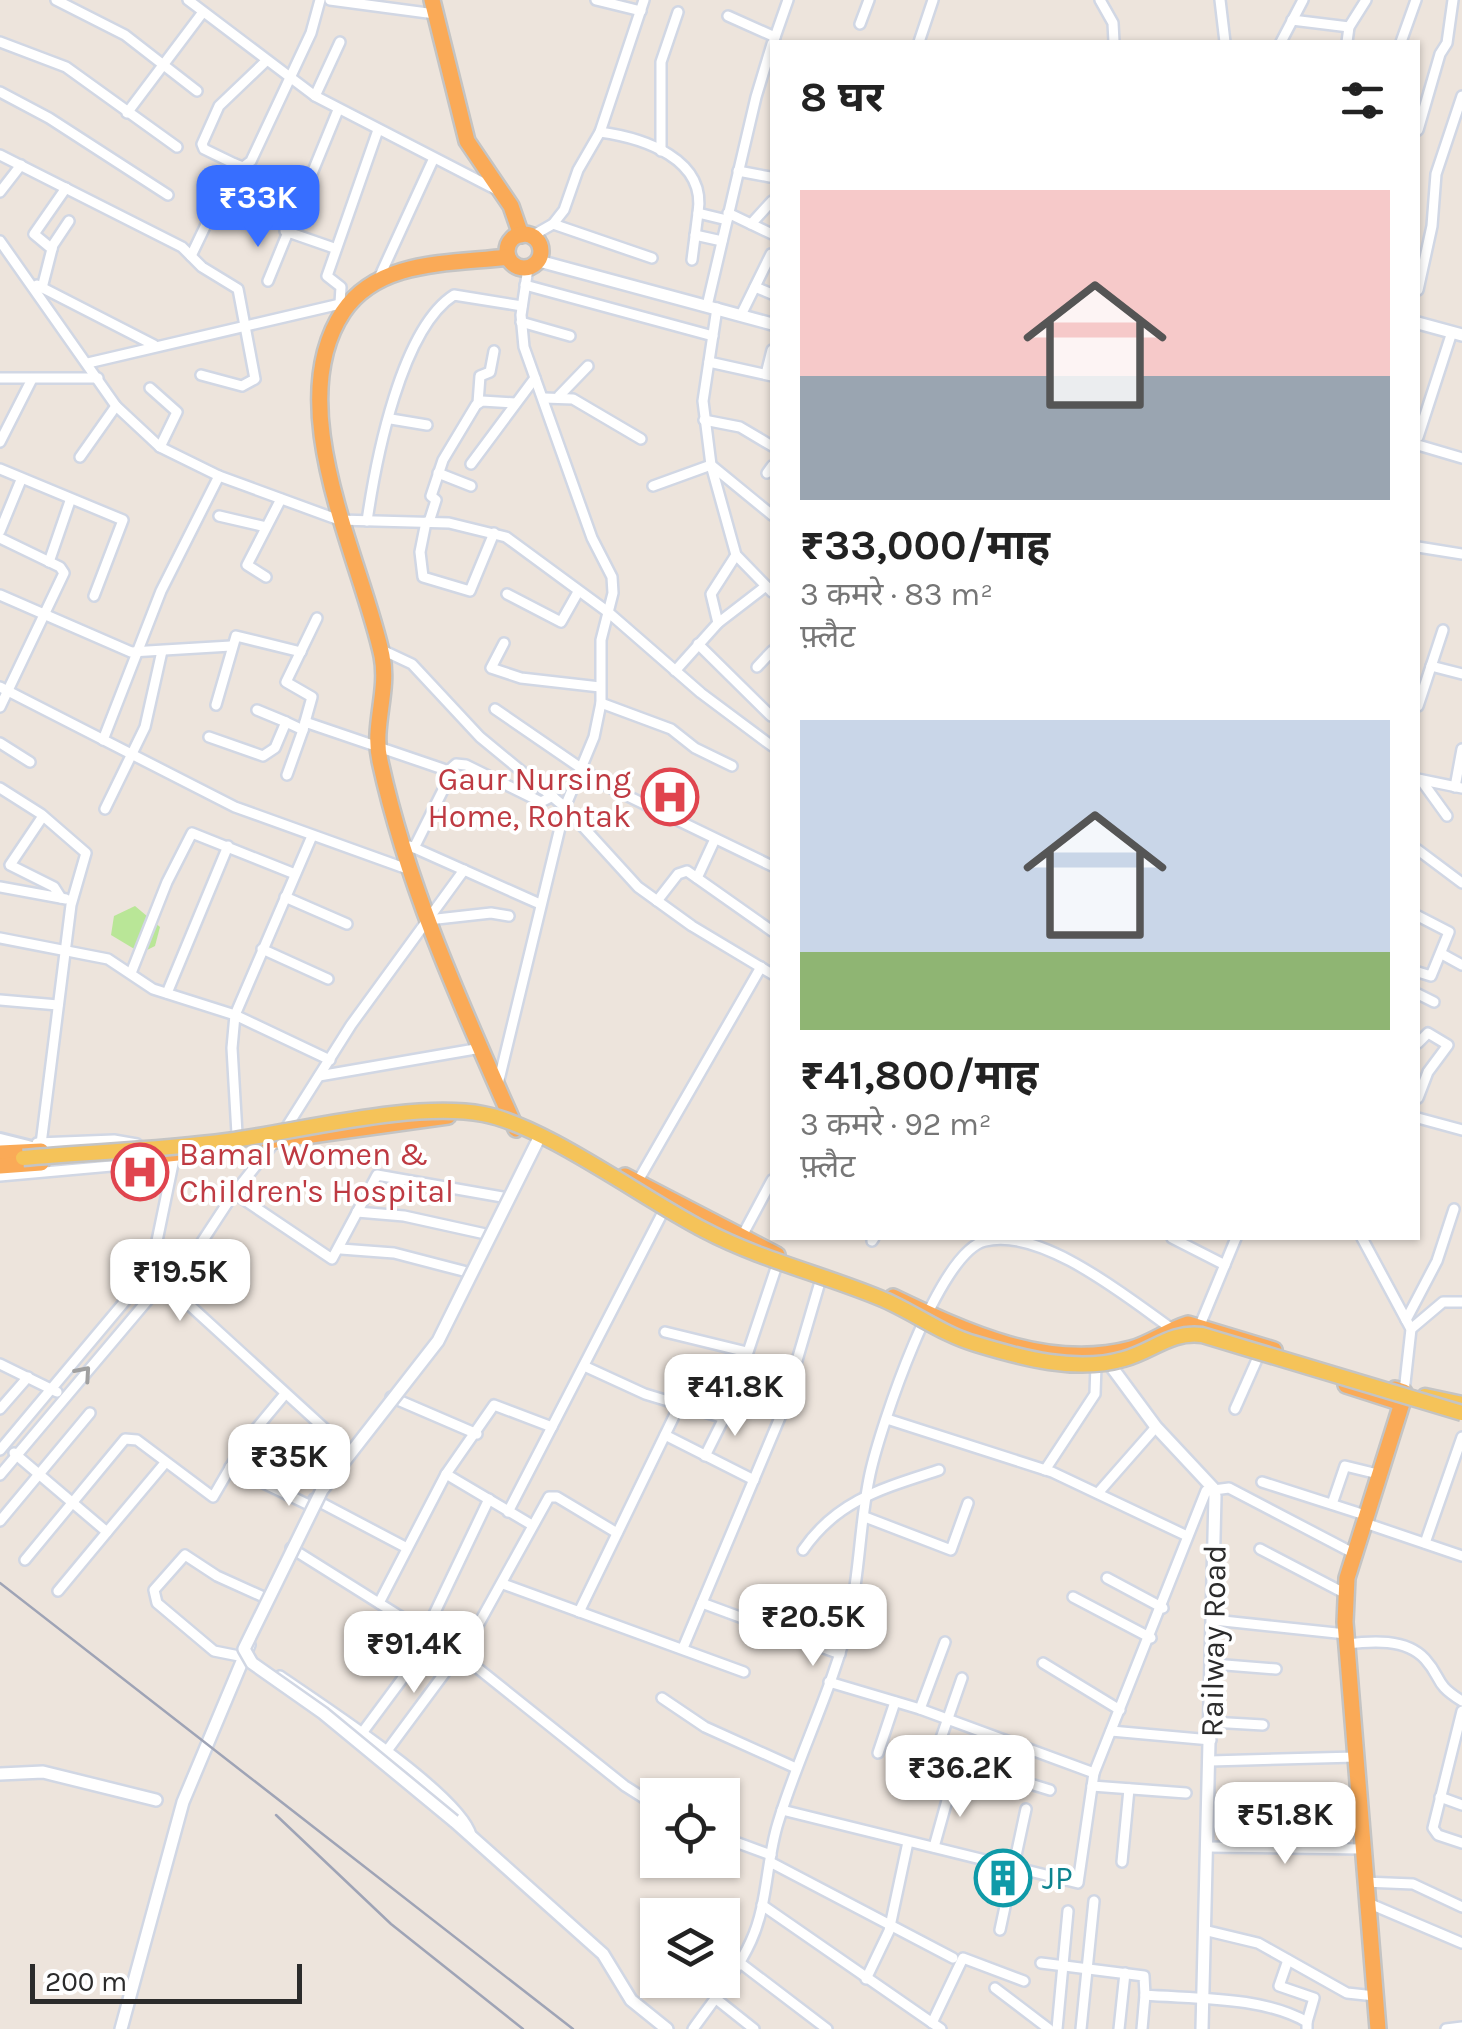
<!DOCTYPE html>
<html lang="hi">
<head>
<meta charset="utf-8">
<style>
	:root { --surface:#fff; --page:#f2f2f2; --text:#222; --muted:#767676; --accent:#376eff }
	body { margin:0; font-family:Karla,"Noto Sans Devanagari",sans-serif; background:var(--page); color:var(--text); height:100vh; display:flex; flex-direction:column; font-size:38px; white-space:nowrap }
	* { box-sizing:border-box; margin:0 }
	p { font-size:32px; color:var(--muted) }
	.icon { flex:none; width:55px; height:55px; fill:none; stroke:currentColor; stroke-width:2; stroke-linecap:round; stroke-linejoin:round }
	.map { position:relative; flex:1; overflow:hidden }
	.sheet { position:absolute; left:770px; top:40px; width:650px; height:1200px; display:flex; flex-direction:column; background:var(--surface); border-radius:0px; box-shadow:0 2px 8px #0004 }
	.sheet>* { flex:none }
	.fabs { position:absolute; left:640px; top:1778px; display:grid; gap:20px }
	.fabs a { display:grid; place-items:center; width:100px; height:100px; border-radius:0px; background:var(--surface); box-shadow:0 2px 8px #0004; font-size:50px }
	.scale { position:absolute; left:30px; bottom:25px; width:272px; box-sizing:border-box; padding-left:10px; border:5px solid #2b2b2b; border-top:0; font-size:28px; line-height:35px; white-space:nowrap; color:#2b2b2b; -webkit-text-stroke:8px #fff; paint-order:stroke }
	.price { position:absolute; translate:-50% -85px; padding:0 22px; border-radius:20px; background:#fff; color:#222; font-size:32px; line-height:65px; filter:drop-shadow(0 2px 5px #0008) }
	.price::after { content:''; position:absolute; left:50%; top:60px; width:30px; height:22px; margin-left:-15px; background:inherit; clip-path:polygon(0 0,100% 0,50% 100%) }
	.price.selected { background:var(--accent); color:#fff }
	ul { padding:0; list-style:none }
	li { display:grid; align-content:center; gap:20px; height:530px; padding:0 30px }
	li span { display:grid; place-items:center; height:310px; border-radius:0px; color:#555 }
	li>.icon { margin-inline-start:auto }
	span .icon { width:180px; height:180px; fill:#fffc; stroke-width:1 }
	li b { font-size:42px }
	h2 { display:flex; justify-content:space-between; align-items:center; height:120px; padding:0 30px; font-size:42px }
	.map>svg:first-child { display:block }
	.green { fill:#b9e697 }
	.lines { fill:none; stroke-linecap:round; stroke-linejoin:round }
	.minor-casing { stroke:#d1d7e4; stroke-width:14 }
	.tertiary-casing { stroke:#d1d7e4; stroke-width:16 }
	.secondary-casing { stroke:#d1d7e4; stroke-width:18 }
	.primary-casing { stroke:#c4c4c4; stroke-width:19 }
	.trunk-casing { stroke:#c4c4c4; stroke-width:20 }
	.minor { stroke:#fff; stroke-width:9 }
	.tertiary { stroke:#fff; stroke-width:11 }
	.secondary { stroke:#fff; stroke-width:12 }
	.primary { stroke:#f5c359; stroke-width:14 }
	.trunk { stroke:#faaa57; stroke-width:15 }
	.rail { stroke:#9fa4b6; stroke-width:2.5 }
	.tertiary-bridge-casing { stroke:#d1d7e4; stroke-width:16; stroke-linecap:butt }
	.primary-bridge-casing { stroke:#c4c4c4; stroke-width:19; stroke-linecap:butt }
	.tertiary-bridge { stroke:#fff; stroke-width:11 }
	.primary-bridge { stroke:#f5c359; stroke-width:14 }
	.oneway { stroke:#a0a0a0 }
	.labels { text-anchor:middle; stroke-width:8; stroke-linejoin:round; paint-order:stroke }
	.health-label { font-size:32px; fill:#be3a42; stroke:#fff; text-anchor:end }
	.street-label { font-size:32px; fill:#2b2b2b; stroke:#fff }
	.culture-label { font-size:32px; fill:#0d838f; stroke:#fff; text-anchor:start }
</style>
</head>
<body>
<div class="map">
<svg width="1462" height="2029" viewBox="0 0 1462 2029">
	<rect width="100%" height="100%" fill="#ede4dc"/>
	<polygon class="green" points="135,906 160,927 155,946 141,953 111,935 114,916"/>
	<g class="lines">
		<g class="minor-casing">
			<g id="minor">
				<polyline points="56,0 125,35 197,91"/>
				<polyline points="188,0 315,96 495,189"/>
				<polyline points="330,0 435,14"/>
				<polyline points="596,0 641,11"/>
				<polyline points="1100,0 1113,23 1114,42"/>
				<polyline points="1220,0 1225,42"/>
				<polyline points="728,16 775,37"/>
				<polyline points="1292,20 1349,27"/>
				<polyline points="860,24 869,0"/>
				<polyline points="774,40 788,0"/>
				<polyline points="0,42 66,67 177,147"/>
				<polyline points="919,42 933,0"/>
				<polyline points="1281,42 1303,0"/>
				<polyline points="1347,42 1349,27 1366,0"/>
				<polyline points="1401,42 1416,0"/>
				<polyline points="0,92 49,118 168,195"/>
				<polyline points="315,96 340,42"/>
				<polyline points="127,113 203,12"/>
				<polyline points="1418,130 1440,54 1447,43 1453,0"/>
				<path d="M600 132C644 138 707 159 698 213L727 220"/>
				<polyline points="661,151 661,62 678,12"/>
				<polyline points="0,155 182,247 202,267 238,289 255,379 242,386 201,375"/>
				<polyline points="235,164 204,149 202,144 219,106 265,62"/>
				<polyline points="738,171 770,177"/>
				<polyline points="0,192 21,165"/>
				<polyline points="728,213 772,234"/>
				<polyline points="553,224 652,258"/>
				<polyline points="751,224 772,201"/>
				<polyline points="285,231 334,248"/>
				<polyline points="695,235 722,241"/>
				<polyline points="532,236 553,224 564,210 578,170 600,132 644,0"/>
				<polyline points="0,241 116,406 160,447 219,476 339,520 449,523 506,537 608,612 701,693 772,746"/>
				<polyline points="52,249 34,234 66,188"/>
				<polyline points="191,256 235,164 243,167 251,161 311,33 320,0"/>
				<polyline points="692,260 698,213"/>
				<polyline points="378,280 433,160"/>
				<polyline points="268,281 338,110"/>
				<polyline points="37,285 154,345"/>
				<polyline points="525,285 713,336"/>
				<polyline points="755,287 772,294"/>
				<polyline points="42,288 53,245 69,221"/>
				<polyline points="1418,290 1432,226 1436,174 1462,96"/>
				<polyline points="340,303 341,287 327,276 378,130"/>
				<polyline points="707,306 756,97 772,44"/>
				<polyline points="717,308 703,401 711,465 736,555 772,592"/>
				<polyline points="741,315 771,254"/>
				<polyline points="521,322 570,336"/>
				<polyline points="709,362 772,376"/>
				<polyline points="88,363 353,301"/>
				<polyline points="766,374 772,350"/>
				<polyline points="0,378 98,378"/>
				<polyline points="150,388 177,412 160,447"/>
				<polyline points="559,396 588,366"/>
				<polyline points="544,398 573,399 641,439"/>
				<polyline points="478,403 480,376 490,372 494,351"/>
				<polyline points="391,419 427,425"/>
				<polyline points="704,420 740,427 772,446"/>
				<polyline points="1418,437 1452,332"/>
				<polyline points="0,442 32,379"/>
				<polyline points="1418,445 1462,458"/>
				<polyline points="80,457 116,406"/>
				<polyline points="471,464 535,378"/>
				<polyline points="0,469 123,520 94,596"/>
				<polyline points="438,473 471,486"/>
				<polyline points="767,473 772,466"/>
				<polyline points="653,486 711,465 772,515"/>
				<polyline points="219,516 266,527"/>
				<path d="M367 521C376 459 401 329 454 295L522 306"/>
				<polyline points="426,522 420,552 423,577 470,591 494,533"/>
				<polyline points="429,522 436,500 431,496 443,460 476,405 482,401 515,403"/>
				<polyline points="0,531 21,480"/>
				<polyline points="0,538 60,567 64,573 0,707"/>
				<polyline points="1418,547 1462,554"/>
				<polyline points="49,562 70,501"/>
				<polyline points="266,577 247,565 281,499"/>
				<polyline points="507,594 561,622 578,592"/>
				<polyline points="0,595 131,652 231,646"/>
				<polyline points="718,623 766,586"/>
				<polyline points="504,643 491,668 521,678 600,687"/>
				<polyline points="698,644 771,716"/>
				<polyline points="380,649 412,664 480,737 565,807 638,887 692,926 772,974"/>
				<polyline points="1431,666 1462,674"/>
				<polyline points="757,667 772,651"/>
				<polyline points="675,671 718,623 711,594 736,555"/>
				<polyline points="0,687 235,807 410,870"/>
				<polyline points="601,703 671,729 695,748 732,766"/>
				<polyline points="216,705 236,636 301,652"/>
				<polyline points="1418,706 1443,630"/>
				<polyline points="495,709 607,786 772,866"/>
				<polyline points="257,710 286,722"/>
				<polyline points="305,722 312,697 286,682 317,618"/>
				<polyline points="209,737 263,756 275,748 286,722 303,730 305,722 443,769 448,780 414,848"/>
				<polyline points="103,740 161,591 219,476"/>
				<polyline points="0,743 30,762"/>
				<polyline points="447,772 456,764 466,765 541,802 553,796"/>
				<polyline points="287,775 303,730"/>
				<polyline points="1418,779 1462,788"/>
				<polyline points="1421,780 1447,816"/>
				<polyline points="1455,787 1462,749"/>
				<polyline points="0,788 41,814 86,853 71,905 41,1144"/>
				<polyline points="105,809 145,727 162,651"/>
				<polyline points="43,816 10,865 54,887 61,898"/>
				<polyline points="410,846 540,904"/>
				<polyline points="1418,850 1462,883"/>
				<polyline points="697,878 715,839"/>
				<polyline points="0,887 66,899"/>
				<polyline points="285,897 347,924"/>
				<polyline points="657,901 678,874 687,871 772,931"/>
				<polyline points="1418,916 1449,932 1431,976 1418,972"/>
				<polyline points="428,920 491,913 509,916"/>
				<polyline points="0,938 108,959 153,989 235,1015 330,1060"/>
				<polyline points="262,949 328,979"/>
				<polyline points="1442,954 1462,965"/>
				<polyline points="131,973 167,882 192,833 295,874"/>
				<polyline points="167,993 228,846"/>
				<polyline points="1418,994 1434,1002"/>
				<polyline points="0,1000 58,1005"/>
				<polyline points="1418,1043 1428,1033 1448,1045 1428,1072 1418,1098"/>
				<polyline points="319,1076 481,1048"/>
				<polyline points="498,1084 565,807 594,737 601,703 601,640 613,593 612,577 592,538 524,347 521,315 528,268"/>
				<polyline points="1418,1118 1462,1130"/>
				<polyline points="237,1134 232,1048 235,1015 312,836"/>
				<polyline points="37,1143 114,1140 137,1144"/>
				<polyline points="176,1149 151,1270 347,1449"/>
				<polyline points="0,1176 167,1161"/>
				<polyline points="635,1186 761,967"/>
				<polyline points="234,1193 332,1259 377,1175 508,1198"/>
				<polyline points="357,1212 404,1216 490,1235"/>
				<polyline points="741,1238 772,1180"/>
				<polyline points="1172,1238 1225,1265"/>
				<polyline points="1362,1238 1411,1329 1404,1392"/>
				<polyline points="872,1241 874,1238"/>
				<polyline points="341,1249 394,1253 471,1273"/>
				<polyline points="171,1289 234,1193 286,1128 351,1025 464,870"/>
				<polyline points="1406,1320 1437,1261 1454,1209"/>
				<polyline points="1200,1325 1236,1238"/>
				<polyline points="1411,1329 1443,1302 1462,1302"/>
				<polyline points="665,1332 747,1352"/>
				<polyline points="0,1364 57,1392"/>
				<polyline points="584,1366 645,1394 724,1418"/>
				<polyline points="391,1397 477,1434"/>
				<polyline points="733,1397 781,1415"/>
				<polyline points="0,1409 28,1377"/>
				<polyline points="1235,1409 1259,1355"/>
				<polyline points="887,1419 1052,1472 1185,1535"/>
				<polyline points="665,1435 754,1480"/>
				<polyline points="0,1450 151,1270"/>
				<polyline points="14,1453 107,1532 165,1463"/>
				<polyline points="705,1456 730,1406 776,1268"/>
				<polyline points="230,1467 311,1506"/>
				<polyline points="1045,1470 1095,1394 1096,1365"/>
				<polyline points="446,1474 532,1525"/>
				<polyline points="0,1475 163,1282"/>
				<polyline points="1262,1482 1368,1516"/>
				<polyline points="1098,1493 1156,1427"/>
				<polyline points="314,1499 407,1548"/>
				<polyline points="1332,1504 1345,1466 1382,1475"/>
				<polyline points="508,1512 664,1210"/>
				<polyline points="865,1517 951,1550 968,1503"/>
				<polyline points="0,1521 90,1413"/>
				<polyline points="1365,1523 1462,1556"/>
				<polyline points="1425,1543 1462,1437"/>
				<polyline points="291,1548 460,1654 625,1786 658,1807"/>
				<polyline points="1260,1549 1346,1594"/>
				<path d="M803 1550C837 1500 884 1488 939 1470"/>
				<polyline points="25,1560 125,1439 137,1440 213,1497 245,1442 285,1394"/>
				<polyline points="1107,1578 1163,1608"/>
				<polyline points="503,1584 744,1672"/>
				<polyline points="58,1591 107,1532"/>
				<polyline points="1073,1597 1151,1638"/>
				<polyline points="379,1603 446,1474 494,1405 552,1427"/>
				<polyline points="702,1603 840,1654"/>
				<polyline points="579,1612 679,1406"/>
				<polyline points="1214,1620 1346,1634"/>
				<polyline points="426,1631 489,1499"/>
				<path d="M1346 1644C1371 1641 1406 1638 1425 1659 1443 1679 1433 1683 1462 1701"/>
				<polyline points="683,1648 781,1415 820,1282"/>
				<polyline points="249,1658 214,1651 157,1603 154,1590 185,1555 217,1576 268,1599"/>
				<polyline points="1043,1663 1120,1710"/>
				<polyline points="1213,1664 1276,1669"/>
				<path d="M280 1676C319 1703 460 1794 471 1835"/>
				<polyline points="829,1682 920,1709 1094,1773"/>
				<polyline points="662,1698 705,1727 796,1768"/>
				<polyline points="920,1709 945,1642"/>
				<polyline points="1462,1711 1433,1828 1438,1835 1462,1843"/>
				<polyline points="1211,1722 1263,1725"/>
				<polyline points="1111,1731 1211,1740"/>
				<polyline points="362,1733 434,1636"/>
				<polyline points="386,1752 472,1636 549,1497 557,1497 617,1533"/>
				<polyline points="878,1753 895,1702"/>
				<polyline points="1210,1761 1356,1757"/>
				<polyline points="965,1764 1050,1790"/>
				<polyline points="1002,1777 1013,1744"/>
				<polyline points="1092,1786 1186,1793"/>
				<polyline points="923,1790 962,1678"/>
				<polyline points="1440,1797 1462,1805"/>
				<polyline points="782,1810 1078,1883 1094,1773 1206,1491 1229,1488 1355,1554"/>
				<polyline points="722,1837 771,1855"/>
				<polyline points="934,1847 953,1779"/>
				<polyline points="1208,1847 1362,1849"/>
				<polyline points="770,1862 953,1958"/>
				<polyline points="1122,1862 1129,1789"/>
				<polyline points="1364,1882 1413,1884 1462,1907"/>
				<polyline points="1368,1903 1462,1943"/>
				<polyline points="762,1905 941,2029"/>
				<polyline points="1000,1930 1026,1809"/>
				<polyline points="1204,1930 1258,1943 1347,1993 1375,1996"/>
				<polyline points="1288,1960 1279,1986 1314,1998 1307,2022"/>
				<polyline points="739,1962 827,2029"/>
				<path d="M1041 1963 1144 1976 1145 1995C1196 1999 1262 1996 1307 2022V2029"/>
				<polyline points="866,1979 889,1931 908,1842"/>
				<polyline points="995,1988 1049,2029"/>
				<polyline points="715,1998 754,2029"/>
				<polyline points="932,2023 963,1958 1024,1981"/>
				<path d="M693 2029C713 2001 737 1972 751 1941 768 1904 766 1861 778 1823 799 1753 834 1687 850 1616 860 1569 860 1520 870 1474 880 1428 938 1252 985 1241 1042 1227 1128 1298 1172 1329"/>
				<polyline points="1057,2029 1068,1911"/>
				<polyline points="1081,2029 1094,1901"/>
				<polyline points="1119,2029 1125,1973"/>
				<polyline points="1142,2029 1145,1995"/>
				<polyline points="1446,2029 1462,2027"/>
			</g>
		</g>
		<g class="tertiary-casing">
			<g id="tertiary">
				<polyline points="539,261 772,324"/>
				<polyline points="1418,323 1462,335"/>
				<polyline points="1105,1358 1156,1427 1213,1488 1215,1496 1202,2029"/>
				<polyline points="0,1774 43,1772 156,1800"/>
				<polyline points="454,1821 603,1954 631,2000 667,2029"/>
				<polyline points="121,2029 183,1802 249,1645"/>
			</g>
		</g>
		<g class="secondary-casing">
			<polyline id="secondary" points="0,1140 32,1148"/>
		</g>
		<g class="primary-casing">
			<polyline id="primary" points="1425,1396 1462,1404"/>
		</g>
		<g class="trunk-casing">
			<g id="trunk">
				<polyline points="432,0 467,141 511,206 521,235"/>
				<circle cx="524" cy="251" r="17"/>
				<path d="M508 257C451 264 378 259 343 312 280 407 362 560 382 656 389 692 372 726 380 761 408 890 463 1009 516 1129"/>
				<polyline points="268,1141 448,1116"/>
				<polyline points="0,1153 41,1151"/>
				<polyline points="159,1155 215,1149"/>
				<polyline points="0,1166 41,1163"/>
				<polyline points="625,1176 777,1255"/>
				<path d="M893 1297C966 1332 1048 1371 1131 1349 1150 1344 1168 1330 1188 1324L1274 1350"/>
				<polyline points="1346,1385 1402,1403"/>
				<polyline points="1378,2029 1345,1622 1347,1578 1402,1403 1404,1392 1395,1389"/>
			</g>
		</g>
		<use href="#minor" class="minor"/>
		<use href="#tertiary" class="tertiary"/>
		<use href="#secondary" class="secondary"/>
		<use href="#primary" class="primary"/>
		<use href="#trunk" class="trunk"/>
		<g class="rail">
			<polyline points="0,1583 573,2029"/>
			<polyline points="276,1815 391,1924 523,2029"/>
		</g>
		<g class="tertiary-bridge-casing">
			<polyline id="tertiary-bridge" points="454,1821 323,1713 252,1663 244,1649 322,1490 438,1341 539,1138"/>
		</g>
		<g class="primary-bridge-casing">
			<path id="primary-bridge" d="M23 1158C91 1152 160 1150 227 1141 300 1131 413 1101 483 1114 544 1125 645 1200 704 1230 761 1260 822 1274 880 1298 914 1312 941 1334 976 1344 1022 1358 1076 1373 1124 1359 1153 1351 1171 1331 1202 1335L1462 1413"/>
		</g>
		<use href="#tertiary-bridge" class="tertiary-bridge"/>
		<use href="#primary-bridge" class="primary-bridge"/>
	</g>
	<defs><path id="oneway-chevron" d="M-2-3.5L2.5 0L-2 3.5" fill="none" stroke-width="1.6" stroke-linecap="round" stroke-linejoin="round" transform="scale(2.5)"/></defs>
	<use class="oneway" href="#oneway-chevron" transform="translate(84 1373) rotate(-49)"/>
	<defs>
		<g id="hospital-ring" transform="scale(2.875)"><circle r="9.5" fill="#fff" stroke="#e0444e" stroke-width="1.5"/><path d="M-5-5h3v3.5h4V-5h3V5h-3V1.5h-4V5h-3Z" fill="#e0444e"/></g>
		<g id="building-ring" transform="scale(2.875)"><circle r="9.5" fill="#fff" stroke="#0f9aa8" stroke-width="1.5"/><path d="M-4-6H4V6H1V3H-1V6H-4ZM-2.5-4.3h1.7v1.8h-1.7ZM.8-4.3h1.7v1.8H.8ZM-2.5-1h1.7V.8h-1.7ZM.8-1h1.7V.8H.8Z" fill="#0f9aa8"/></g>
	</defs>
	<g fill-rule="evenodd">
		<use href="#hospital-ring" x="670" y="797"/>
		<use href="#hospital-ring" x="140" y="1172"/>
		<use href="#building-ring" x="1003" y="1878"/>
	</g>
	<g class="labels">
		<g class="health-label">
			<text x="631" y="790">Gaur Nursing<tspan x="631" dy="37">Home, Rohtak</tspan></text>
			<text x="179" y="1165" text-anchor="start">Bamal Women &amp;<tspan x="179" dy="37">Children's Hospital</tspan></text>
		</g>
		<g class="street-label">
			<text transform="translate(1213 1641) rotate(-89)" y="11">Railway Road</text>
		</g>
		<g class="culture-label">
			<text x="1042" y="1889">JP</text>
		</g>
	</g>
</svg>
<div class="fabs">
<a><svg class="icon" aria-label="locate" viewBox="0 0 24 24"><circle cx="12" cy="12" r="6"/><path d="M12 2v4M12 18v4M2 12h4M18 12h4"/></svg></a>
<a><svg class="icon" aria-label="layers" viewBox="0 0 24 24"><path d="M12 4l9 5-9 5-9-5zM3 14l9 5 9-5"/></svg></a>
</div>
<div class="scale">200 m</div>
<b class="price selected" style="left:258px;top:250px">₹33K</b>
<b class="price" style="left:180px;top:1324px">₹19.5K</b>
<b class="price" style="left:735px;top:1439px">₹41.8K</b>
<b class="price" style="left:289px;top:1509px">₹35K</b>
<b class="price" style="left:813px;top:1669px">₹20.5K</b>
<b class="price" style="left:414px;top:1696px">₹91.4K</b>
<b class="price" style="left:960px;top:1820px">₹36.2K</b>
<b class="price" style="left:1285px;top:1867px">₹51.8K</b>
<section class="sheet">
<h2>8 घर<svg class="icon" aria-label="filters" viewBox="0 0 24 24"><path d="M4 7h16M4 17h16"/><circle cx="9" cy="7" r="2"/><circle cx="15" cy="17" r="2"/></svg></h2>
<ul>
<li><span style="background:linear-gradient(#f6c9c9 60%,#9aa5b1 0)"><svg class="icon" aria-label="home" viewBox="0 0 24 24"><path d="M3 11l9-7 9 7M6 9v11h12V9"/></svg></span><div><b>₹33,000/माह</b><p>3 कमरे · 83 m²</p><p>फ़्लैट</p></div></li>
<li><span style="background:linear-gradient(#c9d6e8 75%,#8fb573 0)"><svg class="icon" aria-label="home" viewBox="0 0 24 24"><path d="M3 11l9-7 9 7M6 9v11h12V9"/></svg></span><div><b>₹41,800/माह</b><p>3 कमरे · 92 m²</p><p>फ़्लैट</p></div></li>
</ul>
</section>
</div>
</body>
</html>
